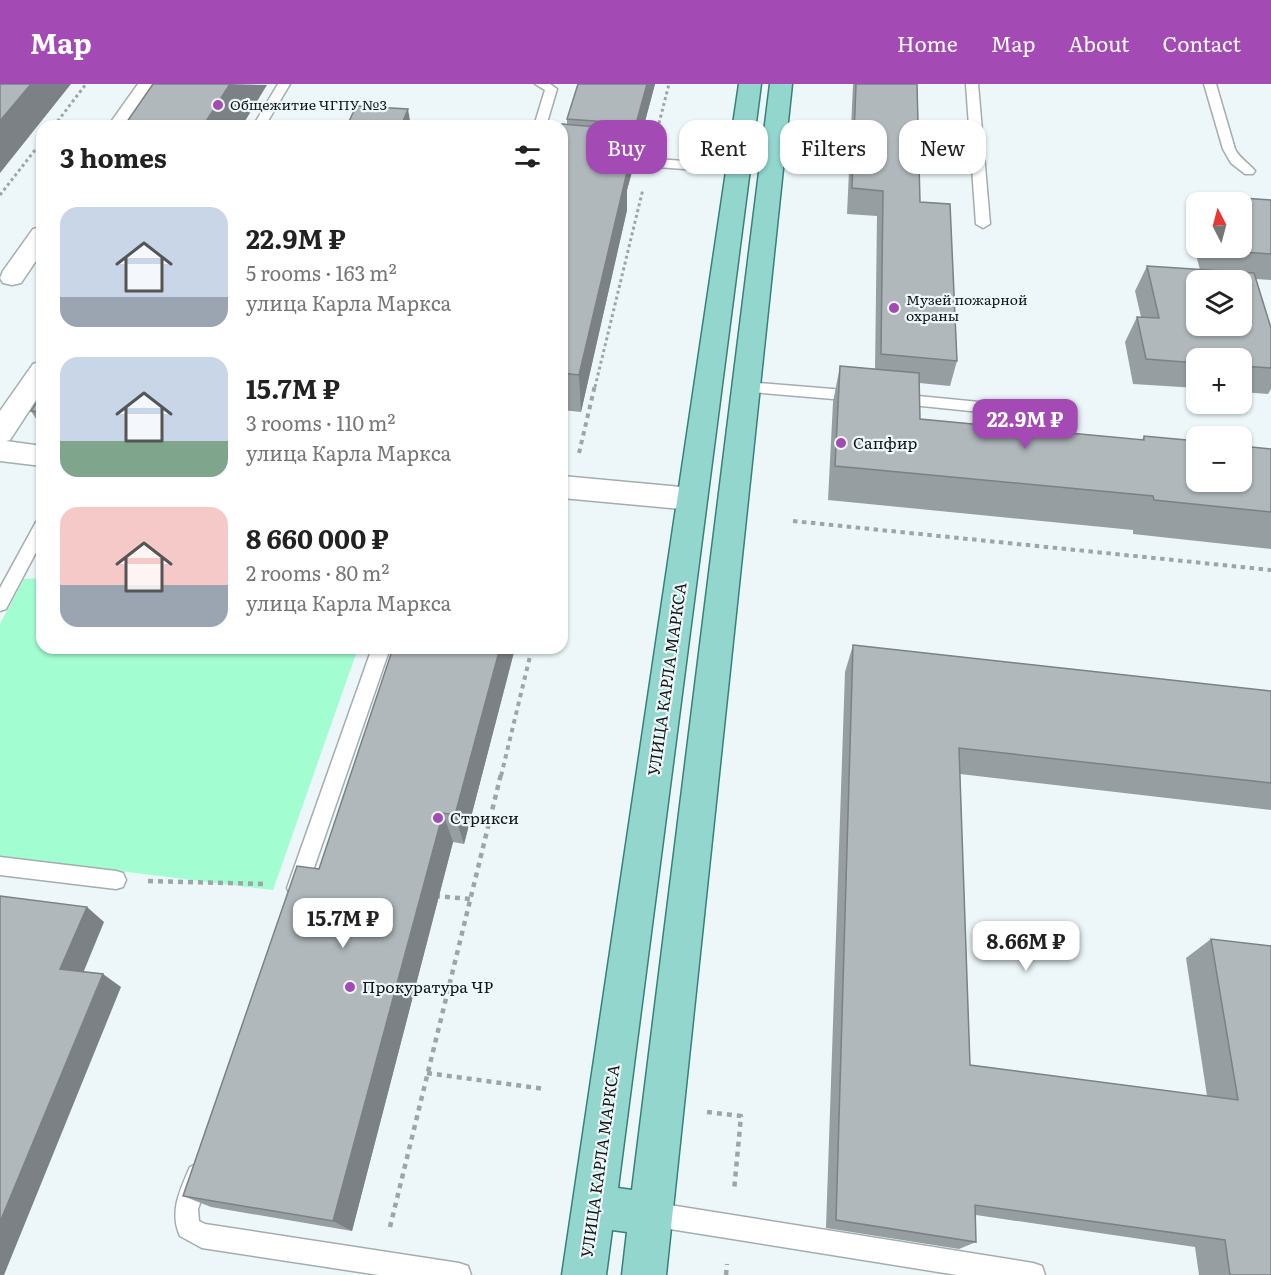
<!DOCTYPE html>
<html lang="en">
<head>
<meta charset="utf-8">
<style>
	:root { --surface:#fff; --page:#f6f6f6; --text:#222; --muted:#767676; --accent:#a44ab5 }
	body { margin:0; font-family:Literata,serif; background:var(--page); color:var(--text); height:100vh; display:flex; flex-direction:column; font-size:22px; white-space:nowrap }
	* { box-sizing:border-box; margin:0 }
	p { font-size:20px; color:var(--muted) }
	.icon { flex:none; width:33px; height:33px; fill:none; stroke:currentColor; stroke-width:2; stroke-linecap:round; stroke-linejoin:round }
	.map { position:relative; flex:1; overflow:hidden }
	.details { position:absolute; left:36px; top:36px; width:532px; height:534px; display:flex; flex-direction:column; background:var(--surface); border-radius:18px; box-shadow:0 2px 4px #0004 }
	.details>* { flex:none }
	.hud { position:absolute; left:586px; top:36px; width:570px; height:54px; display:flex; gap:12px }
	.needle { width:39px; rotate:354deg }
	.controls { position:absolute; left:1186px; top:108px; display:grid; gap:12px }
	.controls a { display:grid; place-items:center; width:66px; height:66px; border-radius:12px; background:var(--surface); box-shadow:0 2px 4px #0004; font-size:30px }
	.price { position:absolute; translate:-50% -51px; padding:0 14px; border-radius:12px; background:#fff; color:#222; font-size:20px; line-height:39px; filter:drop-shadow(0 2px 3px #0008) }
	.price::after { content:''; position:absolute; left:50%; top:36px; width:18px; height:14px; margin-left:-9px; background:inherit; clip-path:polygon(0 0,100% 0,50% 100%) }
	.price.current { background:var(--accent); color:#fff }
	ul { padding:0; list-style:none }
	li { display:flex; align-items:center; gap:18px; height:150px; padding:0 24px }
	li span { display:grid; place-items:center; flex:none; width:168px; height:120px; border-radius:18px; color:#555 }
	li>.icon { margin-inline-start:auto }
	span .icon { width:72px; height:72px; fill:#fffc; stroke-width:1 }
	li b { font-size:26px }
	h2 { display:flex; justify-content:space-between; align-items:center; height:72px; padding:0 24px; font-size:26px }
	.tag { padding:0 21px; border-radius:18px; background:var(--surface); box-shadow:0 2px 4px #0004; font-size:21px; line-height:54px }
	.tag.current { background:var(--accent); color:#fff }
	header { display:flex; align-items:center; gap:36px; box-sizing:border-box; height:84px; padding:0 30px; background:var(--accent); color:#fff }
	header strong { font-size:28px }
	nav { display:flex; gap:33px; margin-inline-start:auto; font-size:21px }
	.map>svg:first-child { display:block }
	.green { fill:#a2fdd0 }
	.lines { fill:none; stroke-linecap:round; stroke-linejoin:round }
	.lane-casing { stroke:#a4adae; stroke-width:3 }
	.street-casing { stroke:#a4adae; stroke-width:3 }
	.primary-casing { stroke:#378178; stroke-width:3 }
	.path-far2 { stroke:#9ea5a7; stroke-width:3; stroke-dasharray:3 3; stroke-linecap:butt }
	.path-far1 { stroke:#9ea5a7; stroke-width:4; stroke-dasharray:4.5 4.5; stroke-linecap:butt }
	.path { stroke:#9ea5a7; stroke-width:4.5; stroke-dasharray:5 5; stroke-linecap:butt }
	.lane { fill:#fff; fill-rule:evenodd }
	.street { fill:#fff; fill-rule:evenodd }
	.primary { fill:#92d6ce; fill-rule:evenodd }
	.wall { fill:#979ea2; fill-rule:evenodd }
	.shaded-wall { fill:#7b8184 }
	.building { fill:#b0b8bc; stroke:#7b8184; stroke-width:1.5; fill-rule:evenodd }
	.poi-dot { fill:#a44ab5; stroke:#edf7f9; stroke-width:2 }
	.labels { text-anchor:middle; stroke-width:4.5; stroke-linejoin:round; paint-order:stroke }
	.far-poi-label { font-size:14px; fill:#131616; stroke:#edf7f9; text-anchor:start }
	.poi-label { font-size:16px; fill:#131616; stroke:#edf7f9; text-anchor:start }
	.street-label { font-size:16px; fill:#131616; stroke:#edf7f9 }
</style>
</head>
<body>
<header>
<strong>Map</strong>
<nav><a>Home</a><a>Map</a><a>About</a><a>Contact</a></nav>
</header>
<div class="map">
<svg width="1271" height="1191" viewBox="0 0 1271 1191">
	<rect width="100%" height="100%" fill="#edf7f9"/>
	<polygon class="green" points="42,494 42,564 358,564 273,806 0,772 0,540 24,495"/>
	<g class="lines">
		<g class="lane-casing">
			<g id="lane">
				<polygon points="278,0 290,0 265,42 253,42"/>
				<polygon points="535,0 550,0 557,5 546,42 534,42 545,6"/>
				<polygon points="966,0 978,0 990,140 983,144 976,140"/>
				<path d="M1204 0H1216L1235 65C1240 75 1249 79 1255 87L1253 90H1245L1231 79 1223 65Z"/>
				<polygon points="562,68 738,81 744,85 738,89 562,76"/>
				<polygon points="745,298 857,307 864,312 857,317 740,307 738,303"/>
				<polygon points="897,310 990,319 998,324 990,329 892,319 890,315"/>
				<polygon points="42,436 42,457 6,525 0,527 0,504 36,438"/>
				<polygon points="372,564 390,564 307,804 304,811 297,814 290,811 287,804"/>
				<polygon points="0,773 116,787 123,789 126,796 123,803 116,805 0,791"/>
				<path d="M198 1079 206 1083 210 1091 198 1125 199 1137 205 1140 459 1179 468 1182 471 1191H379L202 1164 180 1152C169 1128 180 1106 190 1083Z"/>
				<polygon points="651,1118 1033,1179 1042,1182 1045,1191 957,1191 651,1142 643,1138 639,1130 643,1122"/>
			</g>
		</g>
		<g class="street-casing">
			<g id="street">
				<polygon points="138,0 160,0 130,42 108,42"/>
				<polygon points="42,143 42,168 21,199 12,201 3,199 0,194 3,187 33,145"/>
				<polygon points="42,277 42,307 10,356 6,357 42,362 42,382 0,377 0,327 33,280"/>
				<polygon points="562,392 692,404 702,407 707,415 702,423 692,426 562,414"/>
			</g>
		</g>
		<g class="primary-casing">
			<polygon id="primary" points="739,0 761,0 618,1104 632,1106 770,0 792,0 666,1191 622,1191 627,1148 612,1146 606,1191 562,1191"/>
		</g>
		<g class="path-far2">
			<polyline points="829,38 856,40"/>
			<polyline points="54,42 86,0"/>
			<polyline points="914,43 945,45"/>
			<polyline points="656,51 669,0"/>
			<polyline points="0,111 42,57"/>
			<polyline points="595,303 643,105"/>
		</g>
		<g class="path-far1">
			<polyline points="579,369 595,301"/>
			<polyline points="793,437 1271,486"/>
			<polyline points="501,692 532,564"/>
		</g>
		<g class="path">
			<polyline points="148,797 263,800"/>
			<polyline points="435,812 471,815"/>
			<polyline points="427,989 545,1005"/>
			<polyline points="707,1028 741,1032 734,1107"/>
			<polyline points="390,1143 501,690"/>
			<polyline points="726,1191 727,1180"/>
		</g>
		<use href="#lane" class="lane"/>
		<use href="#street" class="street"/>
		<use href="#primary" class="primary"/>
	</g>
	<g class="wall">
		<polygon points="655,0 636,71 633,71 633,84 627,106 627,126 581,328 562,326 562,42 567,41 567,35"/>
		<polygon points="853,0 917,0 920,118 957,277 950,302 919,299 920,335 1142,356 1144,352 1271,365 1271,465 1133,450 1133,446 828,416 833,318 840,282 875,285 877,132 847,130"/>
		<path d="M1199 111 1271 116V196L1256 195 1271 244V305L1268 310 1242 308V274H1197V304L1133 300 1125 258 1137 233H1141L1135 207 1147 182 1200 186 1187 136ZM1197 118H1242V164H1197Z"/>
		<polygon points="42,310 42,344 31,327"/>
		<polygon points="853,561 1271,607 1271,726 960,690 970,981 1207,1012 1186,874 1211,855 1271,1191 1199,1191 1195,1163 976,1131 976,1158 959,1165 826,1144 845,588"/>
		<polygon points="393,564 515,564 464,760 453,758 352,1147 211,1123 183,1112 319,785"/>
	</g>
	<g class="shaded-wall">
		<polygon points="31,0 71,0 0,89 0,37"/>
		<polygon points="230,0 267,1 242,42 203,42"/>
		<polygon points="647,0 655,0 636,71 636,40"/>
		<polygon points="408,25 411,42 401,42"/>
		<polygon points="633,46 633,84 627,106 627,126 581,328 579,291 622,87"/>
		<polygon points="500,564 515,564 464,760 455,731"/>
		<polygon points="443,729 453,758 352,1147 333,1137"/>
		<polygon points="87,823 104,838 79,899 60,885"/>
		<polygon points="103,890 121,903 4,1191 0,1191 0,1138"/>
	</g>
	<g class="building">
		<polygon points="0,0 31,0 0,37"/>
		<polygon points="153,0 230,0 203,42 124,42"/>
		<polygon points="578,0 647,0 636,40 567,35"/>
		<polygon points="856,0 917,0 920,118 950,120 957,277 881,270 883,107 852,104"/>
		<polygon points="356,22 408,25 401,42 347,42"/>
		<polygon points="562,40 633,46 622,87 627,88 579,291 562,289"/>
		<polygon points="1199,111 1271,116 1271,170 1214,166 1213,164 1242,164 1242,118 1201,118"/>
		<path d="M1147 182 1254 189 1271 244V284L1242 282V274H1197V279L1146 275 1137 233 1159 234ZM1197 196H1242V242H1197Z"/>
		<polygon points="840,282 919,289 920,335 1144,356 1144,352 1197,357 1197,398 1242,398 1242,362 1271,365 1271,428 1154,416 1153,412 835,382"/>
		<polygon points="42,310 42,328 31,327"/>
		<polygon points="853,561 1271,607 1271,699 959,664 970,981 1238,1016 1211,855 1271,862 1271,1191 1230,1191 1225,1156 975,1121 976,1158 836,1136"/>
		<polygon points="393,564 500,564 455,731 443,729 333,1137 183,1112 297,782 319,785"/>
		<polygon points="0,812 87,823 60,885 103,890 0,1138"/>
	</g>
	<g class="poi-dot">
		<circle cx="218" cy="21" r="6"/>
		<circle cx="894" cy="224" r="6"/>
		<circle cx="841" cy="359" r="6"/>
		<circle cx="438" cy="734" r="6"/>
		<circle cx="350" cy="903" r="6"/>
	</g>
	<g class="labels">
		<g class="far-poi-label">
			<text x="230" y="26">Общежитие ЧГПУ №3</text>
			<text x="906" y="221">Музей пожарной<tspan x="906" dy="16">охраны</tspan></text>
		</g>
		<g class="poi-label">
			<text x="853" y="365">Сапфир</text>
			<text x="450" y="740">Стрикси</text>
			<text x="362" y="909">Прокуратура ЧР</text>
		</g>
		<g class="street-label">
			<text transform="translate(667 595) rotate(-82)" y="6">УЛИЦА КАРЛА МАРКСА</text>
			<text transform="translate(600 1077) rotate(-82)" y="6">УЛИЦА КАРЛА МАРКСА</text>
		</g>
	</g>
</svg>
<div class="controls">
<a><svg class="needle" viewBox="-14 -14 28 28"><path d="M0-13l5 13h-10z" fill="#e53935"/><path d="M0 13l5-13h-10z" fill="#767676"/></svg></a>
<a><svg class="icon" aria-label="layers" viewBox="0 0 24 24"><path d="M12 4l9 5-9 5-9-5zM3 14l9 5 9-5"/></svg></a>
<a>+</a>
<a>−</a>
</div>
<b class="price current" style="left:1025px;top:366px">22.9M ₽</b>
<b class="price" style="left:343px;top:865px">15.7M ₽</b>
<b class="price" style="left:1026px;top:888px">8.66M ₽</b>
<div class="hud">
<a class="tag current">Buy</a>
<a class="tag">Rent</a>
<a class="tag">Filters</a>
<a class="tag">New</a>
</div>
<section class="details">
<h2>3 homes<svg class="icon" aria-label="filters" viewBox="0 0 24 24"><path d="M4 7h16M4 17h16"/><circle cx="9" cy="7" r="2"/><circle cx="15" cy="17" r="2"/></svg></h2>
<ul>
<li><span style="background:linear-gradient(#c9d6e8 75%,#9aa5b1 0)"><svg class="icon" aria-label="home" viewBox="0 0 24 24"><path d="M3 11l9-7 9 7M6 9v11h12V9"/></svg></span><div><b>22.9M ₽</b><p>5 rooms · 163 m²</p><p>улица Карла Маркса</p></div></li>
<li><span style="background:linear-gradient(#c9d6e8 70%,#7fa58c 0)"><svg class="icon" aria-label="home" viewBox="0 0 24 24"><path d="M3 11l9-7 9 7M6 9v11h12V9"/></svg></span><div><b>15.7M ₽</b><p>3 rooms · 110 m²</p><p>улица Карла Маркса</p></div></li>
<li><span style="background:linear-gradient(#f6c9c9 65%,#9aa5b1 0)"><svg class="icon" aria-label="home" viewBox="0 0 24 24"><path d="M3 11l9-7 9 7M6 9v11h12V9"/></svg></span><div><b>8 660 000 ₽</b><p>2 rooms · 80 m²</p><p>улица Карла Маркса</p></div></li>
</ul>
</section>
</div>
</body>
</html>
